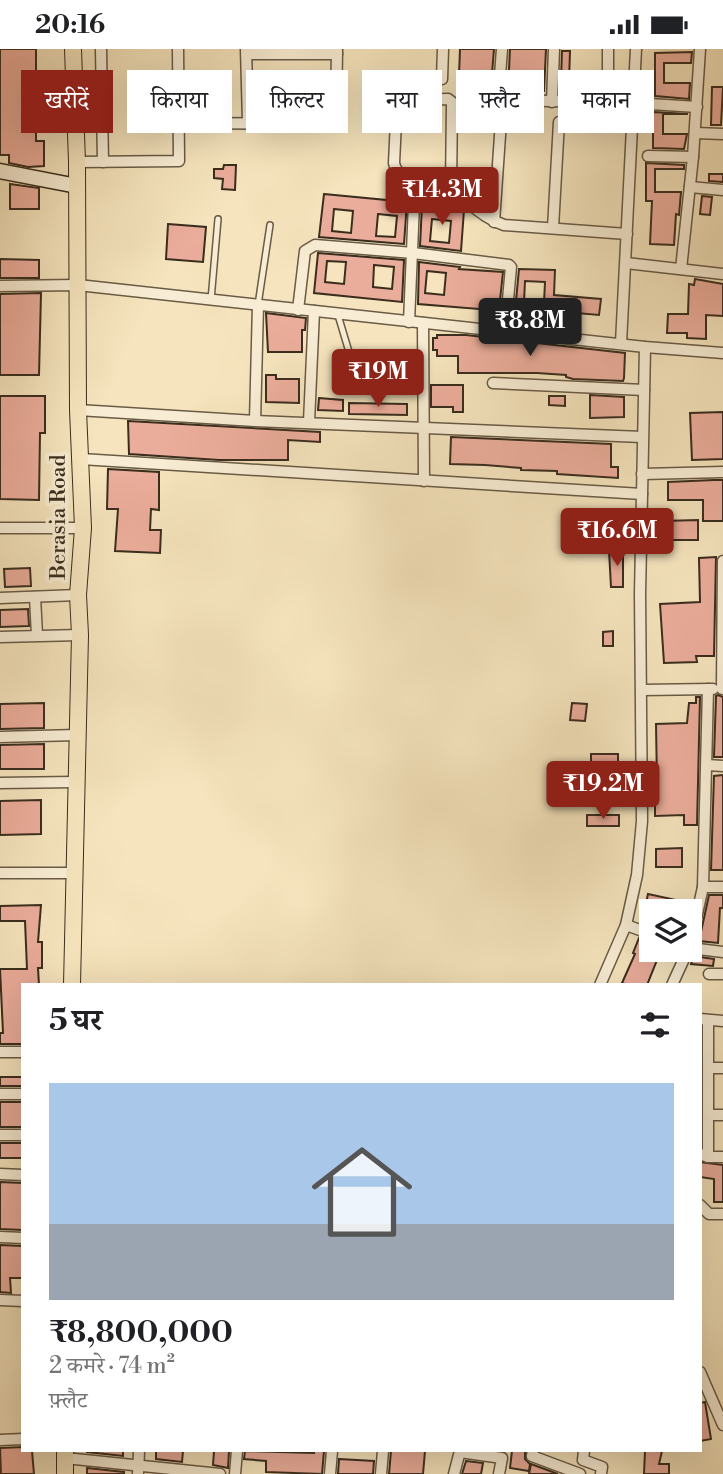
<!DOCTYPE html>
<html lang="hi">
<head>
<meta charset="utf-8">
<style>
	:root { --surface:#fff; --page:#f2f2f2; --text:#202124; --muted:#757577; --accent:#8f2418 }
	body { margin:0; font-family:"Libre Bodoni","Noto Serif Devanagari",serif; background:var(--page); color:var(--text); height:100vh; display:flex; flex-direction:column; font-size:26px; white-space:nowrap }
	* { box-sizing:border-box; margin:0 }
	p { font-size:23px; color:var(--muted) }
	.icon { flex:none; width:38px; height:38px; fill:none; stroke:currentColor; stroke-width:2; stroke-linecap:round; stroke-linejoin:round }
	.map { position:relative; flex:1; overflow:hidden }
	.drawer { position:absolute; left:21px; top:934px; width:681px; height:469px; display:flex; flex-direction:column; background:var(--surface); border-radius:0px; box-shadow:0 7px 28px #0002 }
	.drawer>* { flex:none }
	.hud { position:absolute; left:21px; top:21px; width:682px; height:63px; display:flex; gap:14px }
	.tools { position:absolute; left:639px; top:850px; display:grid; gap:14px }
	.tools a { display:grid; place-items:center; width:63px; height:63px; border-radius:0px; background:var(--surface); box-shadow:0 7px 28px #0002; font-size:35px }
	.price { position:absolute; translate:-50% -60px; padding:0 16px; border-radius:7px; background:var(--accent); color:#fff; font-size:23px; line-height:46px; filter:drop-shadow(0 2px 4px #0008) }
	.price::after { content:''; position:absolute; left:50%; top:42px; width:21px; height:16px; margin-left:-10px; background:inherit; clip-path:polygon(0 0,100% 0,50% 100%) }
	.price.active { background:#222; color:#fff }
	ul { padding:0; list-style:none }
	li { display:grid; align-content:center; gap:14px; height:371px; padding:0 28px }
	li span { display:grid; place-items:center; height:217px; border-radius:0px; color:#555 }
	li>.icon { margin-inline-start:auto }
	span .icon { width:126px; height:126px; fill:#fffc; stroke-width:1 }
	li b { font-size:30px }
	h2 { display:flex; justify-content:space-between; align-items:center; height:84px; padding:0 28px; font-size:30px }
	.chip { padding:0 24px; border-radius:0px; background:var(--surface); box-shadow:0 7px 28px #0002; font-size:24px; line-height:63px }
	.chip.active { background:var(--accent); color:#fff }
	.status { display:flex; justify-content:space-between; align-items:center; height:49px; padding:0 35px; background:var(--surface); direction:ltr }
	.status svg { height:19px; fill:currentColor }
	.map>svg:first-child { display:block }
	.building { fill:#ebad9b; stroke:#3a2d1e; stroke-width:2; fill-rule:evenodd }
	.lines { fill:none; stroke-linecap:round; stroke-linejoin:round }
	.lane-casing { stroke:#695b46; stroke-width:8 }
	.street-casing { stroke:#695b46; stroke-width:13 }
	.secondary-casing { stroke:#3a2d1e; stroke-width:17 }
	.primary-casing { stroke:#3a2d1e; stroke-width:18 }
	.lane { stroke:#f8edd4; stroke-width:5 }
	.street { stroke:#f8edd4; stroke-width:10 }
	.secondary { stroke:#f8edd4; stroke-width:14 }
	.primary { stroke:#f5e4bd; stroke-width:16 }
	.labels { text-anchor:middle; stroke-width:7; stroke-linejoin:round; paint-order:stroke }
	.street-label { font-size:21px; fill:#3a2d1e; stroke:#f8edd4 }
</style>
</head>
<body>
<div class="status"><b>20:16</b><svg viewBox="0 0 49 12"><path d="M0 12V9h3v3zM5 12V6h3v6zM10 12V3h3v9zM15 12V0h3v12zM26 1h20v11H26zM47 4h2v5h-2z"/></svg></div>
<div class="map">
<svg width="723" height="1425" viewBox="0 0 723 1425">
	<rect width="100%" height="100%" fill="#f5e4bd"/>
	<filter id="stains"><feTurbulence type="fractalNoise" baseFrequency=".00286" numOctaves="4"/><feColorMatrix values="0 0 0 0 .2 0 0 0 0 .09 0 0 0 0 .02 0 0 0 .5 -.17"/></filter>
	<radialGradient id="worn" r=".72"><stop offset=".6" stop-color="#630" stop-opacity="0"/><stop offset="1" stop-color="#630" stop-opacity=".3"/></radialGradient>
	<g class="building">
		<polygon points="0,0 36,0 36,92 44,92 44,117 28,118 9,114 9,106 0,106"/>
		<polygon points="460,0 494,0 491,37 482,37 482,27 459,27"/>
		<polygon points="510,0 546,0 544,42 508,41"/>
		<polygon points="562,2 570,2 569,32 561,31"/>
		<polygon points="692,3 691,14 664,14 664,34 690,34 689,50 655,47 655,4"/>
		<polygon points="565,32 600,33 600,45 564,44"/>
		<polygon points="712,38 723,38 721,76 711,76"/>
		<polygon points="653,63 688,65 663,65 663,85 687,85 684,100 653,99"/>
		<polygon points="646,114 684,116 684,120 655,120 655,143 681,143 679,166 676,165 674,196 650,195 652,152 646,152"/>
		<polygon points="224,116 236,116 235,141 222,140 223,130 214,129 214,120 223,120"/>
		<polygon points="709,125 723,125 723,133 709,132"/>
		<polygon points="10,135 39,139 39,160 10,160"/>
		<path d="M324 145 407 153 404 195 319 188ZM334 160 353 162 351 184 332 182ZM378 165 397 167 395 188 376 187Z"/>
		<polygon points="702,147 712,148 710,166 700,165"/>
		<path d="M422 156 461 158 464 161 461 202 420 197ZM432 170 451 172 449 194 430 192Z"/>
		<polygon points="168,175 206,178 203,213 166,210"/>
		<path d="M318 204 404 211 402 253 314 244ZM327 212 346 213 344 235 325 233ZM374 216 394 218 392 240 373 238Z"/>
		<polygon points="0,210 39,211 39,229 0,229"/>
		<path d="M419 213 460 218 459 220 503 223 500 251H491V261L418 255ZM427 222 446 224 444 246 425 244Z"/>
		<polygon points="519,220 555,221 554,246 601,250 599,266 554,262 554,264 515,263 516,253 544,254 545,233 525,232 524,253 516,252"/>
		<polygon points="695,230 723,235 723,267 706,266 706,290 687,289 687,284 667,284 668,265 688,265 689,235 694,236"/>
		<polygon points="41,244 39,326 0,326 0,245"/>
		<polygon points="266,264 306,269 305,281 302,281 302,303 268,303"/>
		<polygon points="437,286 466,286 625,304 624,329 623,332 573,330 566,328 566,326 537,324 458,324 458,307 437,307 437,301 433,301 433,289 437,289"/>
		<polygon points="266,326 276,326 276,330 299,330 299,354 266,353"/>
		<polygon points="431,336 463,336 463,363 453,363 453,358 431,358"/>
		<polygon points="590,346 624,348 624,368 590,369"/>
		<polygon points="0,347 45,347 45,384 40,384 39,451 0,450"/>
		<polygon points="549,347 565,347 565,357 549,356"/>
		<polygon points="319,349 343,351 343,362 318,361"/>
		<polygon points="349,354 407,355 407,366 349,365"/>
		<polygon points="723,363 723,410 692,411 690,364"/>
		<polygon points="128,372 320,383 320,393 288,391 288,411 219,411 129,405"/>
		<polygon points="451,388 611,395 611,418 618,418 618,429 557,425 557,422 521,421 521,419 485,416 450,415"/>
		<polygon points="108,420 159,423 159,461 151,460 150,481 161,481 160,504 115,502 118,460 107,460"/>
		<polygon points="714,431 723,431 723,472 703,472 703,451 668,451 668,433"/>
		<polygon points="698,471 698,491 663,491 662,472"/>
		<polygon points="623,500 623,538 611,538 609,501"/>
		<polygon points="716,508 714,607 696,607 697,613 664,614 660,555 700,553 699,509"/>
		<polygon points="30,519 31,537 5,538 4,520"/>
		<polygon points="28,560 29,577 0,578 0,561"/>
		<polygon points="613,582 613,597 603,597 603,583"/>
		<polygon points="718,646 723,648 723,708 714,708 716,647"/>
		<polygon points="696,648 700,648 697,776 684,776 684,766 655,767 655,736 657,735 656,675 687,674 689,654 696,654"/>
		<polygon points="44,654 44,679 0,680 0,655"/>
		<polygon points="572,654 587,655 585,672 570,671"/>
		<polygon points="44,695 44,720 0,720 0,696"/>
		<polygon points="591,705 618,705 618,744 587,744 586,733 591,733"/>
		<polygon points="723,726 723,821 711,821 714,727"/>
		<polygon points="41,751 41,785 0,786 0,752"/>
		<rect x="587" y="766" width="32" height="11"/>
		<polygon points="682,799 682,818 656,818 656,800"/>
		<polygon points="648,845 676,851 676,854 690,858 689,863 644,863"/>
		<polygon points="709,846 723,846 723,859 720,859 718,894 699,892"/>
		<polygon points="41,856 38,893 42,893 42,919 38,919 39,936 23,936 23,995 0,995 0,984 3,984 0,920 27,920 25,872 0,872 0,857"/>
		<polygon points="639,889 651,893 651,901 661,901 647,936 628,936 622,934 635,905 633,904"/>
		<polygon points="694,907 714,910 713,917 691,915"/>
		<rect x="0" y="1028" width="23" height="9"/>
		<rect x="0" y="1053" width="23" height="25"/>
		<rect x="0" y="1094" width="23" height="15"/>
		<polygon points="700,1113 723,1116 723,1153 714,1153 714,1130 700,1128"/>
		<polygon points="0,1133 23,1134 23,1181 0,1180"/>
		<polygon points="0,1196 23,1197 23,1229 10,1229 11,1244 0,1243"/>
		<polygon points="705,1353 711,1390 700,1392 700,1354"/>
		<polygon points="23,1398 23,1402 32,1402 34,1425 1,1425 0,1399"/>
		<polygon points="87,1402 123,1402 123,1407 87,1403"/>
		<polygon points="156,1402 183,1402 182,1413 156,1410"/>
		<polygon points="214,1402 229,1402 228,1419 213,1416"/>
		<polygon points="245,1402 314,1404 314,1402 324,1402 322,1425 266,1423 266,1412 244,1410"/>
		<polygon points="391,1402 425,1402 423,1425 389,1425"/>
		<polygon points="512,1402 525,1402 525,1410 530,1415 529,1422 510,1419"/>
		<polygon points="645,1402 662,1402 659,1415 669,1415 669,1425 644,1425"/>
		<polygon points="339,1410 374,1412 373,1425 338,1425"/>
		<polygon points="466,1412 483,1414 481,1425 462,1425"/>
		<polygon points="531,1415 558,1425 529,1425"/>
		<polygon points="87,1419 124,1423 124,1425 87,1425"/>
	</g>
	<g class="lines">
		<g class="lane-casing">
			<g id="lane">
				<polyline points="211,251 218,170"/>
				<polyline points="258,256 270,176"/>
				<polyline points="338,266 352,313"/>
			</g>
		</g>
		<g class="street-casing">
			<g id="street">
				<polyline points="101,0 103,113"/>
				<polyline points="246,0 248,74"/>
				<polyline points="502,0 499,40 502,47 507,51 634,54 697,58"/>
				<polyline points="247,5 337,5"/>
				<polyline points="442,30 443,0"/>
				<polyline points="552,53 554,0"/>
				<polyline points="608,53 608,0"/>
				<polyline points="180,74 319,75 330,73 336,65 337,0"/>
				<polyline points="695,84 723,85"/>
				<polyline points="648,107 693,108"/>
				<polyline points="77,113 179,112 178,0"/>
				<polyline points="690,138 723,141"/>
				<path d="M451 141 452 53 448 50 397 51 394 114C397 134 427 131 442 137 464 147 480 168 504 176L627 185"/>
				<polyline points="494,173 501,72"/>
				<polyline points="553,179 559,73"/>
				<polyline points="626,214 723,225"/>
				<polyline points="681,220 693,108 700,0"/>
				<polyline points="0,237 78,236 645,298 723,304"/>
				<polyline points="298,261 305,202 315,196 413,204 509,216 511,218 505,283"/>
				<polyline points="409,273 414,155"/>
				<polyline points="423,274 424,432"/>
				<polyline points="621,294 636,0"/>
				<polyline points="493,334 644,341"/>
				<polyline points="78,361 255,372 642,388"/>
				<polyline points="255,372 258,256"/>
				<polyline points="309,373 314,262"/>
				<polyline points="81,410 642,445"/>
				<polyline points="642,425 723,423"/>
				<polyline points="0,479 83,479"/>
				<polyline points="35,548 37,586"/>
				<polyline points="0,549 78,546"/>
				<polyline points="0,588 80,586"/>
				<polyline points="722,640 723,512"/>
				<polyline points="642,641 713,640"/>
				<polyline points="0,688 77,686"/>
				<polyline points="707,716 723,717"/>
				<polyline points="0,734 75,733"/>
				<polyline points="0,824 76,824"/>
				<polyline points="703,838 723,838"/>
				<polyline points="626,876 651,885"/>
				<polyline points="690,896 703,838 708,640"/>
				<polyline points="690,899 723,903"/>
				<polyline points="709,925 723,925"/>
				<polyline points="600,936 626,876 637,826 642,772 640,545 645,298"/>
				<polyline points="672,936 688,901"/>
				<polyline points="700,970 723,972"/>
				<polyline points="0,1003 23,1003"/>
				<polyline points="708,1019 723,1019"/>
				<polyline points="0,1045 23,1045"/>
				<polyline points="708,1066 723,1066"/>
				<polyline points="0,1086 23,1086"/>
				<polyline points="700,1105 708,1108 723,1108"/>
				<polyline points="708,1108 708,972"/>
				<polyline points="0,1125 23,1126"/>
				<polyline points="700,1156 709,1165 723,1165"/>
				<polyline points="0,1188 23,1189"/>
				<polyline points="0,1251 23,1252"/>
				<polyline points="700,1323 723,1376"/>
				<polyline points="0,1391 23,1390"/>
				<polyline points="533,1402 532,1407 580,1425"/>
				<polyline points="584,1402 583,1411 602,1418 601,1425"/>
				<polyline points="460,1403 502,1409 499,1425"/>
				<polyline points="65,1409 220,1425"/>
				<polyline points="138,1425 139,1402"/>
				<polyline points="235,1425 237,1402"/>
				<polyline points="330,1425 332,1402"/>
				<polyline points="381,1425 383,1402"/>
				<polyline points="454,1425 460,1402"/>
			</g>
		</g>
		<g class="secondary-casing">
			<polyline id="secondary" points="0,122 77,137"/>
		</g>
		<g class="primary-casing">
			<g id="primary">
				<polyline points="72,936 80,586 78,546 83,479 78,361 77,113 73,0"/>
				<polyline points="65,1425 65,1402"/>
			</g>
		</g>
		<use href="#lane" class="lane"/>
		<use href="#street" class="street"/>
		<use href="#secondary" class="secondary"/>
		<use href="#primary" class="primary"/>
	</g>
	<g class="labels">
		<g class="street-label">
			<text transform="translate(58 468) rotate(-90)" y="7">Berasia Road</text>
		</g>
	</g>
	<rect width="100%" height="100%" filter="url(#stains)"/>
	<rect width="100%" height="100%" fill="url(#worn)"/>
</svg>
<div class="tools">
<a><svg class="icon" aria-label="layers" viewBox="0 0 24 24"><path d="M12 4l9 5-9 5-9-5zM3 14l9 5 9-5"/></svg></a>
</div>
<b class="price" style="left:442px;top:178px">₹14.3M</b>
<b class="price active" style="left:530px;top:309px">₹8.8M</b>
<b class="price" style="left:378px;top:360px">₹19M</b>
<b class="price" style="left:617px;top:519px">₹16.6M</b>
<b class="price" style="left:603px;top:772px">₹19.2M</b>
<div class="hud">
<a class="chip active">खरीदें</a>
<a class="chip">किराया</a>
<a class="chip">फ़िल्टर</a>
<a class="chip">नया</a>
<a class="chip">फ़्लैट</a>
<a class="chip">मकान</a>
</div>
<section class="drawer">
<h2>5 घर<svg class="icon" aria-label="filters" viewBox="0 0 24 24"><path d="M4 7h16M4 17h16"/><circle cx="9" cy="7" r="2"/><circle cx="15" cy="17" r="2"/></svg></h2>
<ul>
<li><span style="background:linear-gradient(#a9c7e8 65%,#9aa5b1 0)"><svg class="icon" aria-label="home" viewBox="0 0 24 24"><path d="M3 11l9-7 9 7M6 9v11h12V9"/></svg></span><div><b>₹8,800,000</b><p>2 कमरे · 74 m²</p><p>फ़्लैट</p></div></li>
</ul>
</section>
</div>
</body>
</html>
